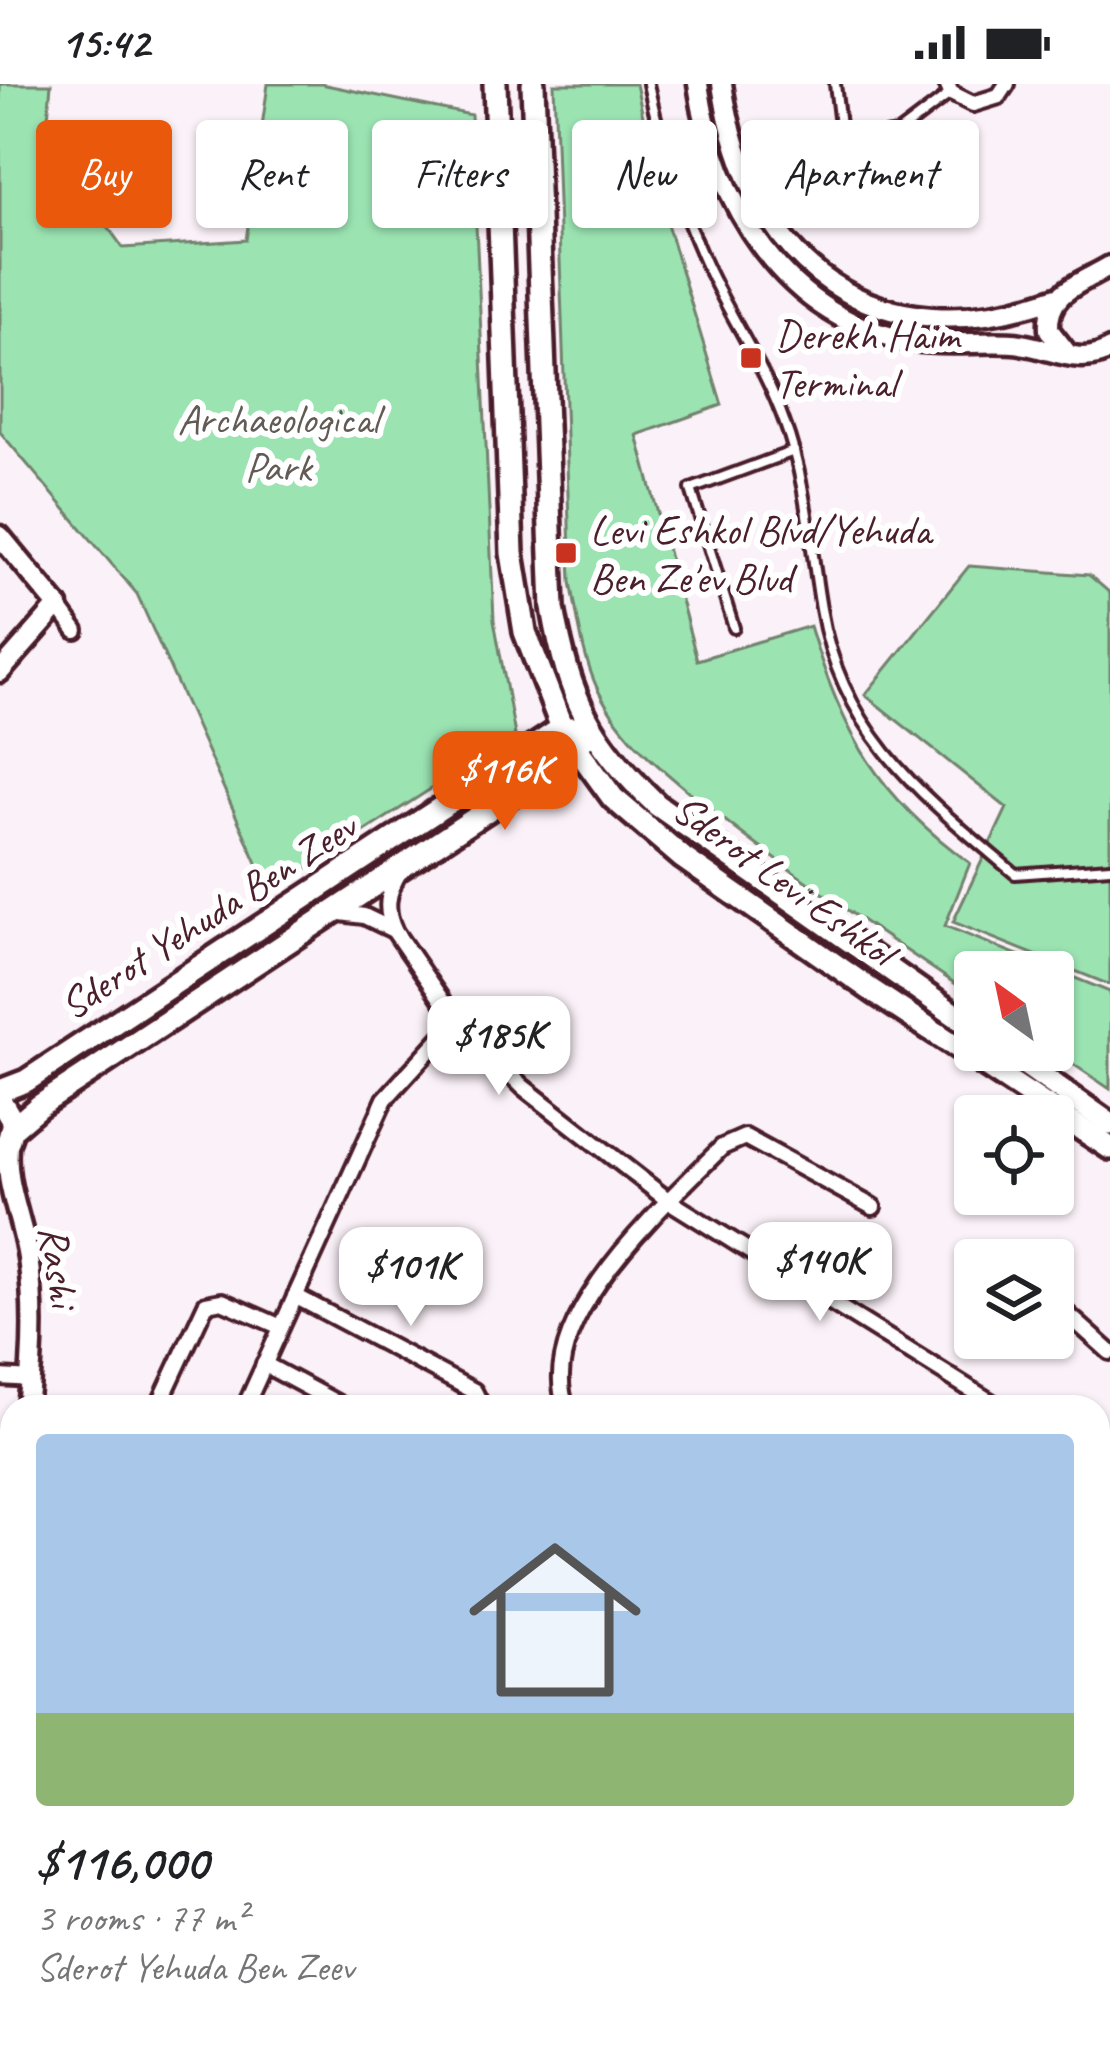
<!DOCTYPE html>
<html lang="en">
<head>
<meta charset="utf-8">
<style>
	:root { --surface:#fff; --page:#f2f2f2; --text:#202124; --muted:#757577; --line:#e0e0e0; --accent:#ea580c }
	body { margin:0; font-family:Caveat,sans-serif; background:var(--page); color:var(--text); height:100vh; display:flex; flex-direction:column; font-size:45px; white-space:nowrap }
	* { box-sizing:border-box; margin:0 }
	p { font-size:39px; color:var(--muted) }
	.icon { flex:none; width:66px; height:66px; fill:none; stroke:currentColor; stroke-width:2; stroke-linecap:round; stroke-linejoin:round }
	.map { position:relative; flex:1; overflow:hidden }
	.panel { position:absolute; left:0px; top:1311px; width:1110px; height:663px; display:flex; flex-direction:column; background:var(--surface); border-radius:36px 36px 0 0; box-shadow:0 3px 9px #0004 }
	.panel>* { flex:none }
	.top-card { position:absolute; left:36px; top:36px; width:1038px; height:108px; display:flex; gap:24px }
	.needle { width:78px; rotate:327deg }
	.fabs { position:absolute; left:954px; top:867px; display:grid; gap:24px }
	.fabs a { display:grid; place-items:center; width:120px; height:120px; border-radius:12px; background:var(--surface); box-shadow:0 3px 9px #0004; font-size:60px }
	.price { position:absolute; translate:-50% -102px; padding:0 27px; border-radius:24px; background:#fff; color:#222; font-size:39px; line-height:78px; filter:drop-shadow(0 3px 6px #0008) }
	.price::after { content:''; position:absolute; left:50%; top:72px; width:36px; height:27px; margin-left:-18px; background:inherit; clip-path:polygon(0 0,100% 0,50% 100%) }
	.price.on { background:var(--accent); color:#fff }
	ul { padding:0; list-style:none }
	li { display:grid; align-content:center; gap:24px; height:636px; padding:0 36px }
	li+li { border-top:3px solid var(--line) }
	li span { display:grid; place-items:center; height:372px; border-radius:12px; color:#555 }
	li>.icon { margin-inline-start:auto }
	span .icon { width:216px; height:216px; fill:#fffc; stroke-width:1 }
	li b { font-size:51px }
	.pill { padding:0 42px; border-radius:12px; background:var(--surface); box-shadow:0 3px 9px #0004; font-size:42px; line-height:108px }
	.pill.on { background:var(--accent); color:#fff }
	.status { display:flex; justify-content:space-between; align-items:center; height:84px; padding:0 60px; background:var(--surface); direction:ltr }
	.status svg { height:33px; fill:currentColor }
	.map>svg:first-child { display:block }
	.green { fill:#9be4b2; stroke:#72826e; stroke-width:3 }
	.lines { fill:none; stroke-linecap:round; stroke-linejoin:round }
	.service-casing { stroke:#4a1f2b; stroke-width:16 }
	.minor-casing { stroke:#4a1f2b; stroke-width:22 }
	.tertiary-casing { stroke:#4a1f2b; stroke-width:27 }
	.secondary-casing { stroke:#4a1f2b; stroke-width:30 }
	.service { stroke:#fff; stroke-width:8 }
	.minor { stroke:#fff; stroke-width:14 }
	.tertiary { stroke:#fff; stroke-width:18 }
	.secondary { stroke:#fff; stroke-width:21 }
	.poi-dot { fill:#c8321e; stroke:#fff; stroke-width:4.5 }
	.labels { text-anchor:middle; stroke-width:12; stroke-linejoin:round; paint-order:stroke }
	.poi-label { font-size:42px; fill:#4a1f2b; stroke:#fff; text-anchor:start }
	.park-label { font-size:42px; fill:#625a54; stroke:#fff }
	.street-label { font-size:42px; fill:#4a1f2b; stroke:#fff }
</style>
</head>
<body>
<div class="status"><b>15:42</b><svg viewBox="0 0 49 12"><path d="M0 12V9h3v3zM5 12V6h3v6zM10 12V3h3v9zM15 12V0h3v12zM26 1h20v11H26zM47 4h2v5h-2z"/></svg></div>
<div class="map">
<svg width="1110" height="1972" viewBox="0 0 1110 1972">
	<rect width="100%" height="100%" fill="#fbf1f8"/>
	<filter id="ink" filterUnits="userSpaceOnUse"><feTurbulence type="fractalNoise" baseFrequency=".00833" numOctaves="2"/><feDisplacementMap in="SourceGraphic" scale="24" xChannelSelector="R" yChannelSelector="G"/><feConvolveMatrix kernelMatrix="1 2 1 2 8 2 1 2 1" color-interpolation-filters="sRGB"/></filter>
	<g filter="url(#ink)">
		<g class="green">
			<polygon points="0,0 51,0 46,57 123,164 246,156 268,0 321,0 471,31 494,536 515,651 270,808 137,510 0,348"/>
			<path d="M554 0H636L664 130 722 321 637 351 697 576 810 542C842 649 878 713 970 779L945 842 1110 908V1005L1052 966 1053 888H975V913C888 854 801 797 718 731 673 695 624 659 598 606 582 572 578 534 571 498Z"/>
			<polygon points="969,482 1089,491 1110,509 1110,901 953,838 1007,724 865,611"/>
		</g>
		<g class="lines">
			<g class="service-casing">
				<g id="service">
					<path d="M648 0C661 60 678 118 703 174 727 229 764 281 784 337 807 399 810 461 821 525 842 651 924 713 1015 790L1110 783"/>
					<polyline points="835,0 842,58 898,49 951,9"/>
					<polyline points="734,544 691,405 794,367"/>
				</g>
			</g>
			<g class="minor-casing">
				<g id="minor">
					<polyline points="947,0 951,9 973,20 999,12 1007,0"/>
					<polyline points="58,522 76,547"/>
					<path d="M400 787C387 808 384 826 395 848L456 937 523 1003 669 1117 999 1323"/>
					<polyline points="333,828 364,832 391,845"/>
					<polyline points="295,1212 474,1307 482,1323"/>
					<polyline points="1053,1217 1110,1268"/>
					<polyline points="264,1280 344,1323"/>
					<polyline points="0,1293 31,1295"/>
					<polyline points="158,1323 206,1220 222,1217 281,1243"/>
					<polyline points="245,1323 385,1015 456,937"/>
					<path d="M566 1323C533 1236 667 1119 722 1063L745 1053 873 1123"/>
					<polyline points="1098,1399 1110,1389"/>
					<polyline points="1098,1406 1110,1422"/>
					<polyline points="0,1610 12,1617"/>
					<polyline points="0,1723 12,1731"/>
					<polyline points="320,1962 333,1972"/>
					<polyline points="485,1962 498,1972"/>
					<polyline points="689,1962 695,1972"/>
					<polyline points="458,1972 466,1962"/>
				</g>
			</g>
			<g class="tertiary-casing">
				<g id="tertiary">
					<path d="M698 0C715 118 784 236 912 257 945 262 980 257 1013 259 1046 261 1080 285 1110 265"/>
					<path d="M722 0C749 183 877 278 1057 213"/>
					<path d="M1067 269 1049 246C1046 207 1082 199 1110 182"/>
					<polyline points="0,452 58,522 0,588"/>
					<path d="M9 1055C2 1097 22 1133 28 1174 35 1223 33 1274 27 1323"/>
					<polyline points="0,1418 12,1388"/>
					<polyline points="0,1928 12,1937"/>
					<polyline points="44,1962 58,1972"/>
				</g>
			</g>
			<g class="secondary-casing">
				<g id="secondary">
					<polyline points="495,0 512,469 525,548 562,644 613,714 683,774 874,908 1110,1064"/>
					<path d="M533 0 553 524C569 615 590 657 657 721L975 945"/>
					<polyline points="1005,966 1110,1040"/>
					<polyline points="0,1007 26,997 562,644 575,644"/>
					<polyline points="0,1016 13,1038 9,1055 0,1068"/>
					<polyline points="12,1045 39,1022 576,668 583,655"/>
				</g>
			</g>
			<use href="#service" class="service"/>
			<use href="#minor" class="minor"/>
			<use href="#tertiary" class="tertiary"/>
			<use href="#secondary" class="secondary"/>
		</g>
	</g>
	<g class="poi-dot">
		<rect x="739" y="262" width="24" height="24" rx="6"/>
		<rect x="554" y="457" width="24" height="24" rx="6"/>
	</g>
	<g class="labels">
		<g class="poi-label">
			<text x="775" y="265">Derekh Haim<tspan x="775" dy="48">Terminal</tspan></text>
			<text x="590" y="460">Levi Eshkol Blvd/Yehuda<tspan x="590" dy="48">Ben Ze'ev Blvd</tspan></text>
		</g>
		<g class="park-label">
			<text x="278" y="349">Archaeological<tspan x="278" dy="48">Park</tspan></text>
		</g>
		<g class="street-label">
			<text transform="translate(784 795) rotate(36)" y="15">Sderot Levi Eshkol</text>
			<text transform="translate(207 831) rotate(-33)" y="15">Sderot Yehuda Ben Zeev</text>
			<text transform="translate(60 1182) rotate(82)" y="15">Rashi</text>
		</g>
	</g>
</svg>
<div class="fabs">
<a><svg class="needle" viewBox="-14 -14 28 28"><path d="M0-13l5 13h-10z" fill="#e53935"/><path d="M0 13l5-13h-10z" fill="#757577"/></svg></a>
<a><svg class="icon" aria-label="locate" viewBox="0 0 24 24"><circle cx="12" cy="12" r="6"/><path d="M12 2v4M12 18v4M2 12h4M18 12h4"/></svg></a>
<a><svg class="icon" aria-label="layers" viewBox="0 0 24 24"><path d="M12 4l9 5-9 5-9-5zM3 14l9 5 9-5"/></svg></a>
</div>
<b class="price on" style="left:505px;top:749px">$116K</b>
<b class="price" style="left:499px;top:1014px">$185K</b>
<b class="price" style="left:820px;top:1240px">$140K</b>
<b class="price" style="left:411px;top:1245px">$101K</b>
<div class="top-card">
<a class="pill on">Buy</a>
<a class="pill">Rent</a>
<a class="pill">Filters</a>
<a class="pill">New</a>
<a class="pill">Apartment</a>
</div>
<section class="panel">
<ul>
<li><span style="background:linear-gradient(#a9c7e8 75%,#8fb573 0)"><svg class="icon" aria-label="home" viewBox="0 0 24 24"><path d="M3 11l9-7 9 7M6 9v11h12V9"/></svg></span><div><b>$116,000</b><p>3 rooms · 77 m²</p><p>Sderot Yehuda Ben Zeev</p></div></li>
</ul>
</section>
</div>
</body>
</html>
